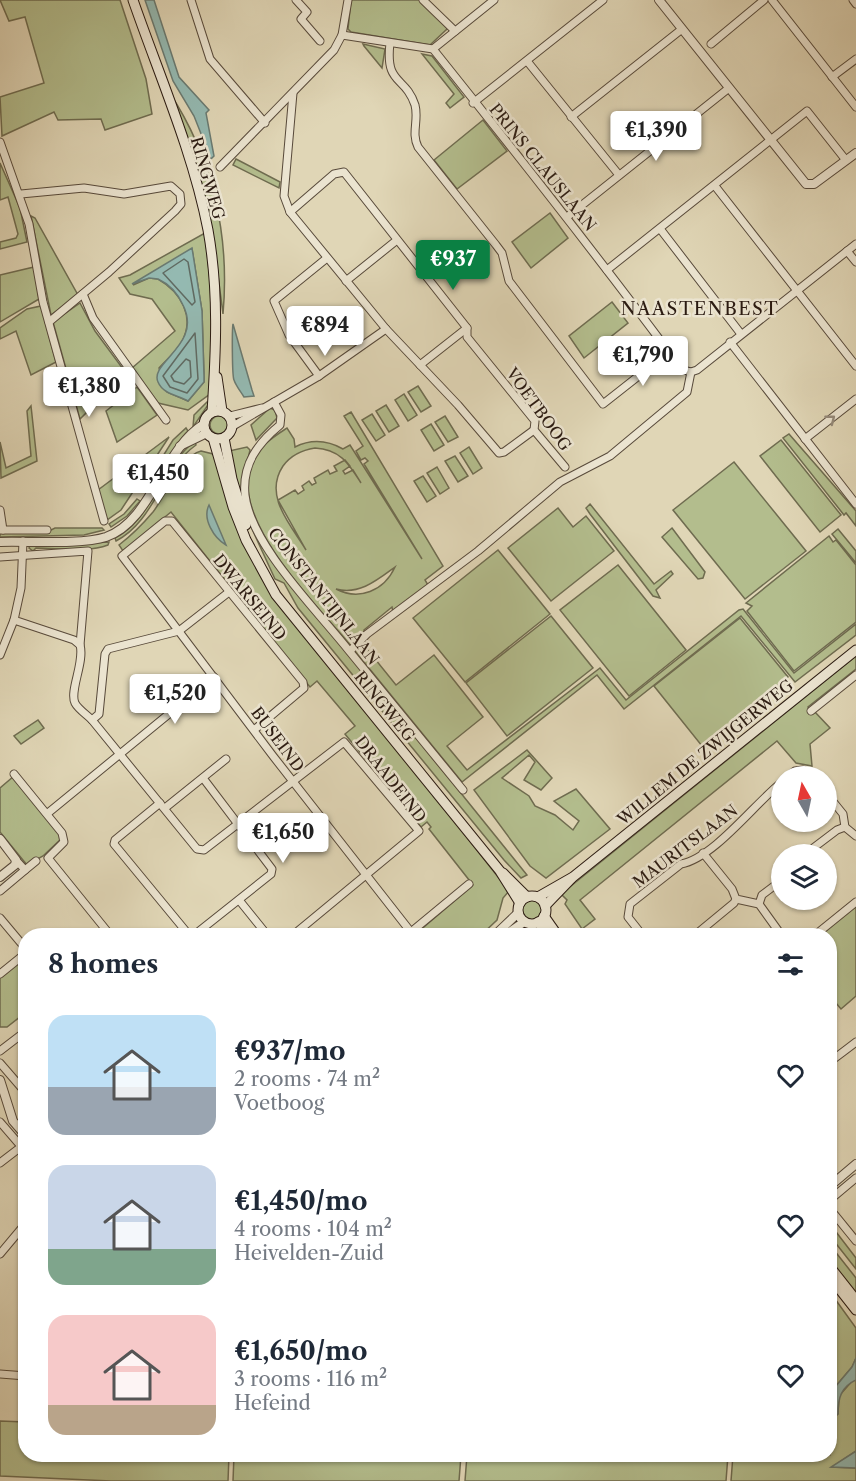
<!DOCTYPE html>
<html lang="en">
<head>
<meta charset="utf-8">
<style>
	:root { --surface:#fff; --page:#f6f6f7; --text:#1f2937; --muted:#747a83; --accent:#0b8043 }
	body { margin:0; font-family:"Libre Caslon Text",serif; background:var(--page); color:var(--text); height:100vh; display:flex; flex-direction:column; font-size:22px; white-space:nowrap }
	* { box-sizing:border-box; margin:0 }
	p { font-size:20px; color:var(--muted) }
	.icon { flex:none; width:33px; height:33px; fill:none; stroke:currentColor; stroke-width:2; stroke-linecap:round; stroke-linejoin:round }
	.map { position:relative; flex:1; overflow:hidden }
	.drawer { position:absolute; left:18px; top:928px; width:819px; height:534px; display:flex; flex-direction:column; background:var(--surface); border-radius:24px; box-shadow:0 2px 4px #0004 }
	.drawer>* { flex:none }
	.needle { width:39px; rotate:351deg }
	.fabs { position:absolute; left:771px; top:766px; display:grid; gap:12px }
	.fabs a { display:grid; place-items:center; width:66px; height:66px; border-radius:50%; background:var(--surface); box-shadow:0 2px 4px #0004; font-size:30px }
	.price { position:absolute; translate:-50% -51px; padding:0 14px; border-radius:6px; background:#fff; color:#222; font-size:20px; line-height:39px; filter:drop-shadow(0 2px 3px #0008) }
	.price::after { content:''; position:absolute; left:50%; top:36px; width:18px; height:14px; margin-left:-9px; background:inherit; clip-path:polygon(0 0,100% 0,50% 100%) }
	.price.selected { background:var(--accent); color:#fff }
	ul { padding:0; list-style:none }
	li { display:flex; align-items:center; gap:18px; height:150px; padding:0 30px }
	li span { display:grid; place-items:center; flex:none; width:168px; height:120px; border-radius:18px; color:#555 }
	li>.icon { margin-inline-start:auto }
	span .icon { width:72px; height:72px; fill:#fffc; stroke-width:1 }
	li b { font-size:26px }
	h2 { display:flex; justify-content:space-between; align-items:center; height:72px; padding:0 30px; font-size:26px }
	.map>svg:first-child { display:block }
	.green { fill:#b3bd8d; stroke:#6f6c50; stroke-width:1.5; fill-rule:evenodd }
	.water { fill:#94b9b1; stroke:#6a7a71; stroke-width:1.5 }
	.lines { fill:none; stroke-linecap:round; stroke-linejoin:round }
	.shore { stroke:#606a62; stroke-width:1.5 }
	.minor-casing { stroke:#584a3b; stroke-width:9 }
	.tertiary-casing { stroke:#584a3b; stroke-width:10 }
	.secondary-casing { stroke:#2b1b12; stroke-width:11 }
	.minor { stroke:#ebe4d0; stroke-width:7 }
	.tertiary { stroke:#ebe4d0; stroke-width:8 }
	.secondary { stroke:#ebe4d0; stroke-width:9 }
	.oneway { stroke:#958a7a }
	.labels { text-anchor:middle; stroke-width:5; stroke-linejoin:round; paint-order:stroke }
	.street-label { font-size:16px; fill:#2b1b12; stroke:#ebe4d0 }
	.neighbourhood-label { font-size:18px; letter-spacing:1.5px; fill:#2b1b12; stroke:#ebe4d0 }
</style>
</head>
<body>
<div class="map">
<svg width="856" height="1481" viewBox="0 0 856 1481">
	<rect width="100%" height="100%" fill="#e0d6b6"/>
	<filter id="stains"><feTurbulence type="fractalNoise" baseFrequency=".00333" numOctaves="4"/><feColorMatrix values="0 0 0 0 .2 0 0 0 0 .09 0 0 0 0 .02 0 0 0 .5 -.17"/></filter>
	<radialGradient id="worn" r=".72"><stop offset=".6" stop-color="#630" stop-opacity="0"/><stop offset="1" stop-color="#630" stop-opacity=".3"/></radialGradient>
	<g class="green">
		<polygon points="0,0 120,0 146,79 152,114 105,130 101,119 58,120 54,112 2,136 0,97 44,83 25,17 9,21"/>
		<polygon points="351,0 421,0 444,21 447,29 430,45 351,32 348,29"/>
		<polygon points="363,44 385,49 382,68 364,46"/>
		<polygon points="422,54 432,56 464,97 450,108 446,103 454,94"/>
		<path d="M169 92C213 158 230 236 223 314L212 229Z"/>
		<polygon points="483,120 507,151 457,189 434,160"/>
		<polygon points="236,159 280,182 279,188 233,165"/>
		<polygon points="0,163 20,208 27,242 0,249 0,242 16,238 18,234 8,197 0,200"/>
		<polygon points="550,213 568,238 531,268 512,242"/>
		<polygon points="31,216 35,218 78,295 51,315"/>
		<path d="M205 233 212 299 210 394 188 410 158 403 132 368 175 331 152 299 130 294 119 278 130 275ZM192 249 202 311 204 376V382L188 401 167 392 159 368C166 360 176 352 181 343 196 318 181 292 158 279L149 278 133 285Z"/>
		<polygon points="34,267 39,299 0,322 0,275"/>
		<polygon points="612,302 628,323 584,358 569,336"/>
		<polygon points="80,303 95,331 126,373 80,419 53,322"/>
		<polygon points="41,306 56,362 31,375 16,331 0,339 0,328 27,309"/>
		<polygon points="418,386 431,406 421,412 408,392"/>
		<polygon points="137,387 157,415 117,442 106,411"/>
		<polygon points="404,394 417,415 408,421 395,400"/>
		<polygon points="207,402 210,402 193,427 194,415"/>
		<polygon points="386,405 399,426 389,432 376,411"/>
		<polygon points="31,406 37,461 1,478 0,442 6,468 31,456 27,411"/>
		<polygon points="270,408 275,410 277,418 256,440 251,425"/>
		<path d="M351 412 443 566 425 580 428 585 393 612 392 607 364 630 365 634 351 646C318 606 222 513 254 458 260 446 273 437 284 430L287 428 294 439 295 447C311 439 327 440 343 449L350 445 422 559 364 464 368 461 365 458 361 460 356 451 363 446 344 416ZM315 448C340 449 349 464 361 483L353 470 345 474 343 471 350 466 345 460 334 466 337 471 330 474 328 470 314 478 316 483 312 485 309 481 302 486 304 490 298 494 295 490 278 500 306 550C291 525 263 496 283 466 291 455 302 450 315 448ZM395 567C384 591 359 601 336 589 359 595 376 581 395 567Z"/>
		<polygon points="372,414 385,435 376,441 362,420"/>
		<polygon points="445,416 458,437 448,442 435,422"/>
		<circle cx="219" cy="425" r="9"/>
		<polygon points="431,424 444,445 434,451 421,430"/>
		<path d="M186 428 188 431C176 441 167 467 153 472L173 440Z"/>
		<polygon points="789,434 856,511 856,526 846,513 844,515 783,438"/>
		<polygon points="169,437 121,510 107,520 98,490"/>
		<polygon points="781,440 841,515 820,532 760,456"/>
		<path d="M195 441 196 445C161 470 155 521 116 541L115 538C151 521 161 467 195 441Z"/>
		<polygon points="247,447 250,450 243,481 245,511 229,451"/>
		<polygon points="469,447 482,468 473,474 460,453"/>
		<path d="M201 451 213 454 260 573 509 891 503 898 497 920 480 936H419L417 933 473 885 429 829 431 827 427 822 421 827 345 734 355 726 317 681 310 687 171 512 123 551 119 545C132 535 142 525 153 512 165 497 182 455 201 451Z"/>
		<polygon points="455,456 468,476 458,482 445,461"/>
		<polygon points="734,462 806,551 745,599 673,510"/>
		<polygon points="437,467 449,488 440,494 427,473"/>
		<polygon points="423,476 436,496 427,502 414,481"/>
		<polygon points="137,499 140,501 127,516 111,527 109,524 124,514"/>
		<polygon points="590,504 654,584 671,571 673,574 656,590 660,598 653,596 590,514 586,508"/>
		<polygon points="558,508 573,527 586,516 614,551 551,601 508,548"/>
		<polygon points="55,528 102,528 104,530 84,535 0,537 0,533 47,532"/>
		<polygon points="672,528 705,572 703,578 698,579 662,537"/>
		<polygon points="252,529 259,543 527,875 521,878 504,860 298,608 284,583 275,579"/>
		<polygon points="838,529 856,551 856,563 832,534"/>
		<polygon points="829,536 833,542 836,540 856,565 856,622 794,671 747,611 752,606 746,603"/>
		<path d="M109 542 108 545C88 553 57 548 36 548L33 551 29 548 30 546Z"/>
		<polygon points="498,550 550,614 465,682 413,618"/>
		<polygon points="618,565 686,650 629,696 560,610"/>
		<polygon points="743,609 794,673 856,624 856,635 795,682 741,616 624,709 597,675 462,782 355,651 363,644 396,685 434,655 483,717 447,746 467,770 600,668 626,700 739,610"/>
		<polygon points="551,616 593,668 507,736 466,683"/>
		<polygon points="740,618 788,677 702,746 654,686"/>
		<polygon points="856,656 856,669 808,707 811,713 814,711 830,728 810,744 812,766 796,763 777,741 580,900 595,919 582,929 565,904 567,900 561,894"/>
		<polygon points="38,720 44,728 21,744 14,736"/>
		<polygon points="527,750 552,778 541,790 524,780 535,762 529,755 502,778 529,796 535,806 555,815 573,830 579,821 554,801 576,789 610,829 546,878 530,866 474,790"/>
		<polygon points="14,776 62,838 43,856 27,865 0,832 0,788"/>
		<circle cx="532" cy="910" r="10"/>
		<polygon points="856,905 856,996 841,1009 830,996 830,936 818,936"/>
		<polygon points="25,955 25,1013 7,1027 0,1027 0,976"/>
		<polygon points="830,1224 856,1258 856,1269 830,1236"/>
		<polygon points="830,1245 856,1278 856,1294 830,1261"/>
		<polygon points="830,1292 856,1328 856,1358 852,1367 830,1393"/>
		<polygon points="853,1380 856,1380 856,1451 832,1467 856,1468 856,1481 731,1481 733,1455 830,1455 830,1421 838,1414 839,1396"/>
		<polygon points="0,1421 25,1422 26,1455 229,1455 228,1481 111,1481 0,1476"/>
		<polygon points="234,1455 461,1455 459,1481 233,1481"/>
		<polygon points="467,1455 728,1455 726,1481 465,1481"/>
	</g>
	<g class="water">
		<polygon points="145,0 154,0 179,77 209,110 206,113 214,156 211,159 194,116 173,81"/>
		<path d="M192 248 202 311 204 376V382L188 401C177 395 163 394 158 382 149 362 203 345 183 305 178 294 169 284 158 279L149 278 132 284Z"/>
		<path d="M233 324 252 390 254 396 244 397C241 392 236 386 234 380 232 376 232 329 233 324Z"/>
		<path d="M209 505 226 545C214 538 202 519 209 505Z"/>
		<path d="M856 1358V1380C841 1387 838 1398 838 1414L830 1421V1393L852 1367Z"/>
		<polygon points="856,1451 856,1468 831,1467 853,1453"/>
	</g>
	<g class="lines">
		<g class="shore">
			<polygon points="184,259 188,262 195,302 192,305 163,273"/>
			<polygon points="195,333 198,379 187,393 170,387 163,376"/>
			<polygon points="186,359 190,361 191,377 184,384 174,381 171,376"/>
		</g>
		<g class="minor-casing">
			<g id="minor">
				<polyline points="191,0 210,59 265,123"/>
				<polyline points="296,0 307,12 301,19 320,41"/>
				<polyline points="423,0 455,31"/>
				<polyline points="772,0 856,107"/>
				<polyline points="853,0 856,4"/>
				<path d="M342 35 433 49C513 149 592 249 669 352L684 370 691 372"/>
				<path d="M390 43C385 86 405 75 415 105 419 120 411 133 418 147L496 245 502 253 509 281 603 404 669 352"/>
				<polyline points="711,44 764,0"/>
				<polyline points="433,49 494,0"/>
				<polyline points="527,61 619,175"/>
				<polyline points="832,77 856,59"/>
				<polyline points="293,93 284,196 290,212 386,329 458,405 499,453 504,452 534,430"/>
				<polyline points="473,103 603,0"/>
				<polyline points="571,117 682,29"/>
				<polyline points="0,142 29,224 43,302 104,521"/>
				<polyline points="220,167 334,50 342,35 348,0"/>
				<polyline points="715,186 856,366"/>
				<polyline points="21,194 84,188 124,194 171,186 180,194 181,204 175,211 109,272 49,322"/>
				<polyline points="290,212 334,174 344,172 467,328 467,337 535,421 534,430 565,467"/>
				<polyline points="567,217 729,88"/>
				<polyline points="661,230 741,334"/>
				<polyline points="847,251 856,262"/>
				<polyline points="607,270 807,111 845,159"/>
				<polyline points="346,281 397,240"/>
				<polyline points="83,294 93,318 166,420"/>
				<polyline points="730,342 856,504"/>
				<polyline points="420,365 467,328"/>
				<polyline points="319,376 289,335 274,301 327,258"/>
				<path d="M274 402 281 415 280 425C258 443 242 464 245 495 251 546 318 611 350 652 388 698 425 744 463 790"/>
				<polyline points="230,416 262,408"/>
				<polyline points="233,426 319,376 386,329"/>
				<polyline points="805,439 856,399"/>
				<polyline points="0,510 3,530"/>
				<polyline points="0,530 47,530"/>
				<path d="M23 541 21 588 14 620 74 640 80 645C85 662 69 691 75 703 78 709 87 715 92 720L197 849 204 850 344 742 419 831 292 936"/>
				<polyline points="0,557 88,551 80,645"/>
				<polyline points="350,651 367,634 478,551 560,482 610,456 687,392 691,372 697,370 856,244"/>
				<polyline points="0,655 14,620"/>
				<polyline points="811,711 856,675"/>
				<polyline points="92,720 99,714 105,654 108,649 179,631 229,592"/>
				<polyline points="254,730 304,688 303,682 172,521 165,521 122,556 273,756 414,936"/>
				<polyline points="14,774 62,833 64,842 48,858 111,936"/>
				<polyline points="788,777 795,771 803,770 813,777"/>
				<polyline points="826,793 843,814 845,827 856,836"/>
				<polyline points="160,803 115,840 114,844 189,935 193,936 271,874 272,869 203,778"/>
				<polyline points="165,808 226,759"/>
				<polyline points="48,813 214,677"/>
				<polyline points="703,853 732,889 736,899 759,904 782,936"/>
				<polyline points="804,855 837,830 845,827"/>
				<polyline points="25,870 36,861"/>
				<polyline points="0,891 25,870 16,860"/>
				<polyline points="239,900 268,936"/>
				<polyline points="759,904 762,895 782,880"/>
				<polyline points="0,918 26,949"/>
				<polyline points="411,932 469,884"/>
				<path d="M643 936 628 917 630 904 681 864C714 858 755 803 782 782"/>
				<polyline points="694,936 734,903 736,899"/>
				<polyline points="814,936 856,902"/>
				<polyline points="0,974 26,953"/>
				<polyline points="0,1051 26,1031"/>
				<polyline points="830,1058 835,1058 856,1042"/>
				<polyline points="0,1063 26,1093"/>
				<polyline points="0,1122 26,1152"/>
				<polyline points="0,1163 26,1143"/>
				<polyline points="830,1173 837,1180"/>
				<polyline points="832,1198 856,1178"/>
				<polyline points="830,1209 856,1241"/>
				<polyline points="0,1254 26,1223"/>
				<polyline points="0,1374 26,1376"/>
				<polyline points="22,1375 26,1347"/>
			</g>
		</g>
		<g class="tertiary-casing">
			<g id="tertiary">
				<polyline points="659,0 806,184 814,184 856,153"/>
				<polyline points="180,446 207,433"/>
				<path d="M0 542C28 541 81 545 106 537 152 521 162 450 204 424"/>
				<polyline points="0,839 16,860 15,865 0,877"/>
				<polyline points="494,936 518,913"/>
				<polyline points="504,936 524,922"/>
				<polyline points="0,1080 13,1121 26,1136"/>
				<polyline points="830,1186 856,1164"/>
			</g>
		</g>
		<g class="secondary-casing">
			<g id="secondary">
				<path d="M133 0C159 75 193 152 208 230 219 291 216 351 212 412"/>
				<polyline points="217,377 222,411"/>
				<circle cx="218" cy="425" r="14"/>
				<polyline points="213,438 233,507 246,540 276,595 500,871 520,903"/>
				<polyline points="224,438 232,479 246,525"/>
				<polyline points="503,873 527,897"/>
				<circle cx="532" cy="910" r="14"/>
				<polyline points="538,897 573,877 856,650"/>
				<polyline points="545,906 571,879"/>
				<polyline points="544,916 558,936"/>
				<polyline points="538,922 549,936"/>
				<polyline points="830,1267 856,1300"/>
				<polyline points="830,1277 856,1310"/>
			</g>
		</g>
		<use href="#minor" class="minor"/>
		<use href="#tertiary" class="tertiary"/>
		<use href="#secondary" class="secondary"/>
	</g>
	<defs><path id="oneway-chevron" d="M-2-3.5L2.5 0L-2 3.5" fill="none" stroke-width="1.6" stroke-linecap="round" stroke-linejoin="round" transform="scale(1.5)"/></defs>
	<use class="oneway" href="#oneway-chevron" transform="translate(831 419) rotate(-38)"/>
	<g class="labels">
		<g class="street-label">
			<text transform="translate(543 167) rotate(51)" y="6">PRINS CLAUSLAAN</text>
			<text transform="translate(208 178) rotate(74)" y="6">RINGWEG</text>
			<text transform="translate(539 409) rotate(54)" y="6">VOETBOOG</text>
			<text transform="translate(324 596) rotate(52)" y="6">CONSTANTIJNLAAN</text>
			<text transform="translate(250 597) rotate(51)" y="6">DWARSEIND</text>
			<text transform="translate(385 706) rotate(51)" y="6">RINGWEG</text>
			<text transform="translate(278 739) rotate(53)" y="6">BUSEIND</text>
			<text transform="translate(705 752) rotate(-39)" y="6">WILLEM DE ZWIJGERWEG</text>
			<text transform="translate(391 779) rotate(52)" y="6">DRAADEIND</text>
			<text transform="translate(685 846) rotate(-37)" y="6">MAURITSLAAN</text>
		</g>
		<g class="neighbourhood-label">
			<text x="700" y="315">NAASTENBEST</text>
		</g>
	</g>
	<rect width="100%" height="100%" filter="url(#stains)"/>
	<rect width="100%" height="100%" fill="url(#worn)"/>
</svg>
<div class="fabs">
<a><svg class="needle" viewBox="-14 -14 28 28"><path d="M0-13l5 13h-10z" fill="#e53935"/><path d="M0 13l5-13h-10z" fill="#747a83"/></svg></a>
<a><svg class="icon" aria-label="layers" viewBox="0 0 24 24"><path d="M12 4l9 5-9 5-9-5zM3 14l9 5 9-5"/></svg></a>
</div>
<b class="price" style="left:656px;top:162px">€1,390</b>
<b class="price selected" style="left:453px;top:291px">€937</b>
<b class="price" style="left:325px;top:357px">€894</b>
<b class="price" style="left:643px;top:387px">€1,790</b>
<b class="price" style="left:89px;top:418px">€1,380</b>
<b class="price" style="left:158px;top:505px">€1,450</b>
<b class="price" style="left:175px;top:725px">€1,520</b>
<b class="price" style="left:283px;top:864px">€1,650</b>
<section class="drawer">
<h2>8 homes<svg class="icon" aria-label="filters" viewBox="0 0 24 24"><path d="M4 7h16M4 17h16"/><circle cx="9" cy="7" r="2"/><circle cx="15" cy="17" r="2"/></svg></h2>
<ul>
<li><span style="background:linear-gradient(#bfe0f5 60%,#9aa5b1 0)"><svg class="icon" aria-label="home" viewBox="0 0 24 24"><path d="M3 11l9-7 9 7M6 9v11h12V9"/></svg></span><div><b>€937/mo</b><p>2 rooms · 74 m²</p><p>Voetboog</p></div><svg class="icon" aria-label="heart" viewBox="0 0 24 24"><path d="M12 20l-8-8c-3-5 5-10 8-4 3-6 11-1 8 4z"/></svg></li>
<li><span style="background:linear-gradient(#c9d6e8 70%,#7fa58c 0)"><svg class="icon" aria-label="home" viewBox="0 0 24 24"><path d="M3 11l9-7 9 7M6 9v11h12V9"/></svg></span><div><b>€1,450/mo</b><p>4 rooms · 104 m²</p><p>Heivelden-Zuid</p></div><svg class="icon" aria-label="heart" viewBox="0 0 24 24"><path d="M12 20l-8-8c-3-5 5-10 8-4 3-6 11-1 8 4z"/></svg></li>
<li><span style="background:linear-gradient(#f6c9c9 75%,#b9a48a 0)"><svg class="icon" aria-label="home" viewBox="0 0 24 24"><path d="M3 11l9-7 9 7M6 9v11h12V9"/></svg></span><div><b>€1,650/mo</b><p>3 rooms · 116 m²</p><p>Hefeind</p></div><svg class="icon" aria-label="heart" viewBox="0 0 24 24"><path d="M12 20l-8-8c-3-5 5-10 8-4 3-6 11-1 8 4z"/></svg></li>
</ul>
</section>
</div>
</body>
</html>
